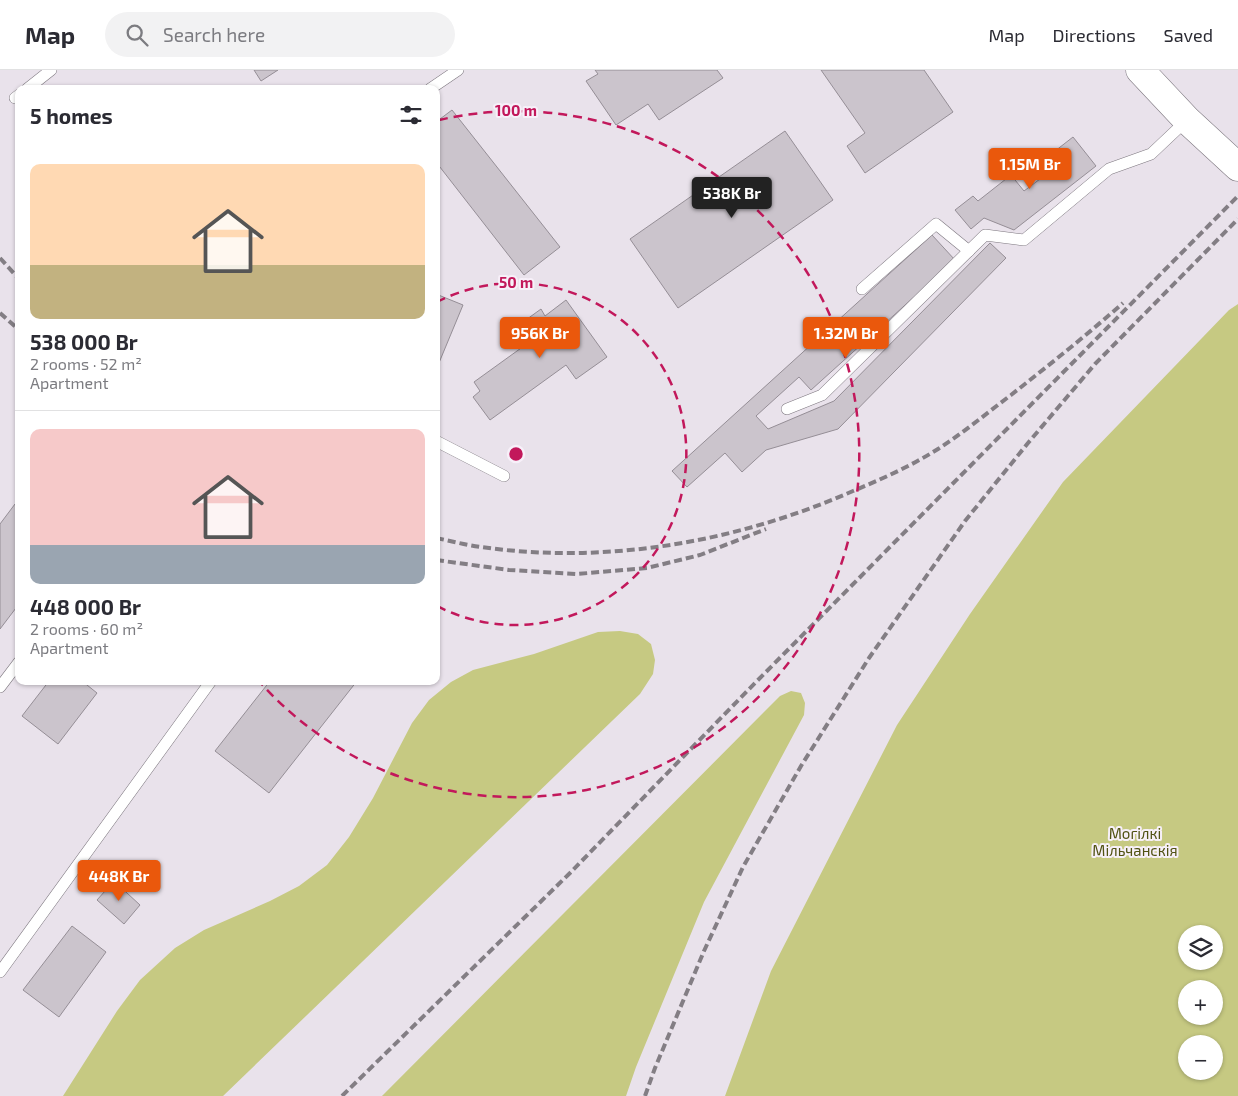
<!DOCTYPE html>
<html lang="en">
<head>
<meta charset="utf-8">
<style>
	:root { --surface:#fff; --page:#f2f2f3; --text:#2b2b33; --muted:#7c7c81; --line:#e1e1e2; --accent:#ea580c }
	body { margin:0; font-family:"Exo 2",sans-serif; background:var(--page); color:var(--text); height:100vh; display:flex; flex-direction:column; font-size:19px; white-space:nowrap }
	* { box-sizing:border-box; margin:0 }
	p { font-size:16px; color:var(--muted) }
	.icon { flex:none; width:28px; height:28px; fill:none; stroke:currentColor; stroke-width:2; stroke-linecap:round; stroke-linejoin:round }
	.map { position:relative; flex:1; overflow:hidden }
	.details { position:absolute; left:15px; top:15px; width:425px; height:600px; display:flex; flex-direction:column; background:var(--surface); border-radius:10px; box-shadow:0 1px 4px #0004 }
	.details>* { flex:none }
	.tools { position:absolute; left:1178px; top:855px; display:grid; gap:10px }
	.tools a { display:grid; place-items:center; width:45px; height:45px; border-radius:50%; background:var(--surface); box-shadow:0 1px 4px #0004; font-size:25px }
	.price { position:absolute; translate:-50% -42px; padding:0 11px; border-radius:5px; background:var(--accent); color:#fff; font-size:16px; line-height:32px; filter:drop-shadow(0 1px 2px #0008) }
	.price::after { content:''; position:absolute; left:50%; top:30px; width:15px; height:11px; margin-left:-8px; background:inherit; clip-path:polygon(0 0,100% 0,50% 100%) }
	.price.current { background:#222; color:#fff }
	ul { padding:0; list-style:none }
	li { display:grid; align-content:center; gap:10px; height:265px; padding:0 15px }
	li+li { border-top:1px solid var(--line) }
	li span { display:grid; place-items:center; height:155px; border-radius:10px; color:#555 }
	li>.icon { margin-inline-start:auto }
	span .icon { width:90px; height:90px; fill:#fffc; stroke-width:1 }
	li b { font-size:21px }
	h2 { display:flex; justify-content:space-between; align-items:center; height:60px; padding:0 15px; font-size:21px }
	header { display:flex; align-items:center; gap:30px; box-sizing:border-box; height:70px; padding:0 25px; background:var(--surface); border-bottom:1px solid var(--line) }
	header strong { font-size:24px }
	nav { display:flex; gap:28px; margin-inline-start:auto; font-size:18px }
	.search { width:350px; height:45px; background:var(--page); display:flex; align-items:center; gap:12px; box-sizing:border-box; padding:0 18px; border-radius:28px; color:var(--muted); font-size:19px }
	.map>svg:first-child { display:block }
	.green { fill:#c6c982; fill-rule:evenodd }
	.building { fill:#cbc4cc; stroke:#958e96 }
	.lines { fill:none; stroke-linecap:round; stroke-linejoin:round }
	.lane-casing { stroke:#7d777f; stroke-width:12 }
	.secondary-casing { stroke:#7d777f; stroke-width:29 }
	.lane { stroke:#fff; stroke-width:11 }
	.secondary { stroke:#fff; stroke-width:28 }
	.rail { stroke:#837e84; stroke-width:4; stroke-dasharray:8 4; stroke-linecap:butt }
	.ring { fill:none; stroke:#c2185b; stroke-width:2.5; stroke-dasharray:9 6 }
	.labels { text-anchor:middle; stroke-width:4; stroke-linejoin:round; paint-order:stroke }
	.park-label { font-size:15px; fill:#515213; stroke:#f7f0f9 }
	.centre { fill:#c2185b; stroke:#f7f0f9; stroke-width:2.5 }
	.ring-label { font-size:15px; text-anchor:middle; font-weight:bold; fill:#c2185b; stroke:#f7f0f9; stroke-width:4; stroke-linejoin:round; paint-order:stroke }
</style>
</head>
<body>
<header>
<strong>Map</strong>
<div class="search"><svg class="icon" aria-label="search" viewBox="0 0 24 24"><circle cx="10" cy="10" r="6"/><path d="M15 15l6 6"/></svg>Search here</div>
<nav><a>Map</a><a>Directions</a><a>Saved</a></nav>
</header>
<div class="map">
<svg width="1238" height="1026" viewBox="0 0 1238 1026">
	<rect width="100%" height="100%" fill="#e9e2eb"/>
	<g class="green">
		<path d="M1238 234V1026H725L771 901 897 655 970 544 1063 412 1229 240ZM1186 864H1214V891H1186ZM1186 919H1214V946H1186ZM1186 974H1214V1001H1186Z"/>
		<polygon points="620,561 638,564 651,574 655,590 653,604 640,624 223,1026 63,1026 117,941 140,910 175,878 204,860 270,831 299,816 327,795 349,767 373,728 412,653 429,630 451,612 473,600 534,584 598,562"/>
		<polygon points="791,621 801,623 805,633 804,645 704,832 636,997 626,1026 382,1026 780,626"/>
	</g>
	<g class="building">
		<polygon points="254,0 278,0 261,11"/>
		<polygon points="595,0 717,0 723,8 659,50 648,34 616,55 586,11 598,4"/>
		<polygon points="821,0 924,0 953,42 865,103 847,76 865,63"/>
		<polygon points="452,40 560,177 524,205 436,92 436,52"/>
		<polygon points="785,61 833,130 678,238 630,169"/>
		<polygon points="1073,67 1096,96 1014,160 984,148 971,159 955,140 973,126 978,131 1011,105 1024,121 1040,109 1032,99"/>
		<polygon points="932,165 955,190 811,320 799,307 756,346 768,359 834,331 990,173 1006,188 838,359 766,380 742,402 725,383 687,417 672,401"/>
		<polygon points="436,224 463,235 436,300"/>
		<polygon points="566,230 607,287 576,309 566,295 490,350 473,327 480,321 474,312 535,268 523,252 541,239 545,246"/>
		<polygon points="15,434 19,437 19,534 0,559 0,454"/>
		<polygon points="49,611 82,611 97,623 58,674 22,646"/>
		<polygon points="270,611 357,611 269,723 215,681"/>
		<polygon points="114,811 140,835 124,854 97,830"/>
		<polygon points="72,856 106,882 59,947 23,920"/>
	</g>
	<g class="lines">
		<g class="lane-casing">
			<g id="lane">
				<polyline points="27,19 51,0"/>
				<polyline points="430,19 458,0"/>
				<polyline points="15,28 19,25"/>
				<polyline points="862,219 936,154 969,181"/>
				<polyline points="787,339 822,325 985,165 1024,170 1109,99 1151,84 1187,50"/>
				<polyline points="436,371 504,406"/>
				<polyline points="0,617 19,592"/>
				<polyline points="0,902 211,611"/>
			</g>
		</g>
		<g class="secondary-casing">
			<polyline id="secondary" points="1140,0 1187,50 1238,97"/>
		</g>
		<use href="#lane" class="lane"/>
		<use href="#secondary" class="secondary"/>
		<g class="rail">
			<polyline points="0,188 19,209"/>
			<polyline points="0,243 19,260"/>
			<path d="M436 468C451 471 466 475 481 477 607 495 737 472 853 421 882 409 911 396 938 379 963 363 987 343 1011 325 1049 295 1087 265 1123 233"/>
			<polyline points="436,490 509,500 577,504 647,498 700,485 766,459"/>
			<polyline points="342,1026 570,803 755,613 1238,126"/>
			<polyline points="645,1026 655,998 704,881 743,797 801,696 869,588 965,451 1028,373 1095,294 1238,149"/>
		</g>
	</g>
	<g class="ring">
		<path d="M437 232A171 171 0 1 1 437 536"/>
		<path d="M439 50A343 343 0 1 1 259 611"/>
	</g>
	<g class="labels">
		<g class="park-label">
			<text x="1135" y="769">Могілкі<tspan x="1135" dy="17">Мільчанскія</tspan></text>
		</g>
	</g>
	<circle cx="516" cy="384" r="8" class="centre"/>
	<g class="ring-label">
		<text x="516" y="46">100 m</text>
		<text x="516" y="218">50 m</text>
	</g>
</svg>
<div class="tools">
<a><svg class="icon" aria-label="layers" viewBox="0 0 24 24"><path d="M12 4l9 5-9 5-9-5zM3 14l9 5 9-5"/></svg></a>
<a>+</a>
<a>−</a>
</div>
<b class="price" style="left:1030px;top:120px">1.15M Br</b>
<b class="price current" style="left:732px;top:149px">538K Br</b>
<b class="price" style="left:540px;top:289px">956K Br</b>
<b class="price" style="left:846px;top:289px">1.32M Br</b>
<b class="price" style="left:119px;top:832px">448K Br</b>
<section class="details">
<h2>5 homes<svg class="icon" aria-label="filters" viewBox="0 0 24 24"><path d="M4 7h16M4 17h16"/><circle cx="9" cy="7" r="2"/><circle cx="15" cy="17" r="2"/></svg></h2>
<ul>
<li><span style="background:linear-gradient(#ffd9b3 65%,#c2b280 0)"><svg class="icon" aria-label="home" viewBox="0 0 24 24"><path d="M3 11l9-7 9 7M6 9v11h12V9"/></svg></span><div><b>538 000 Br</b><p>2 rooms · 52 m²</p><p>Apartment</p></div></li>
<li><span style="background:linear-gradient(#f6c9c9 75%,#9aa5b1 0)"><svg class="icon" aria-label="home" viewBox="0 0 24 24"><path d="M3 11l9-7 9 7M6 9v11h12V9"/></svg></span><div><b>448 000 Br</b><p>2 rooms · 60 m²</p><p>Apartment</p></div></li>
</ul>
</section>
</div>
</body>
</html>
